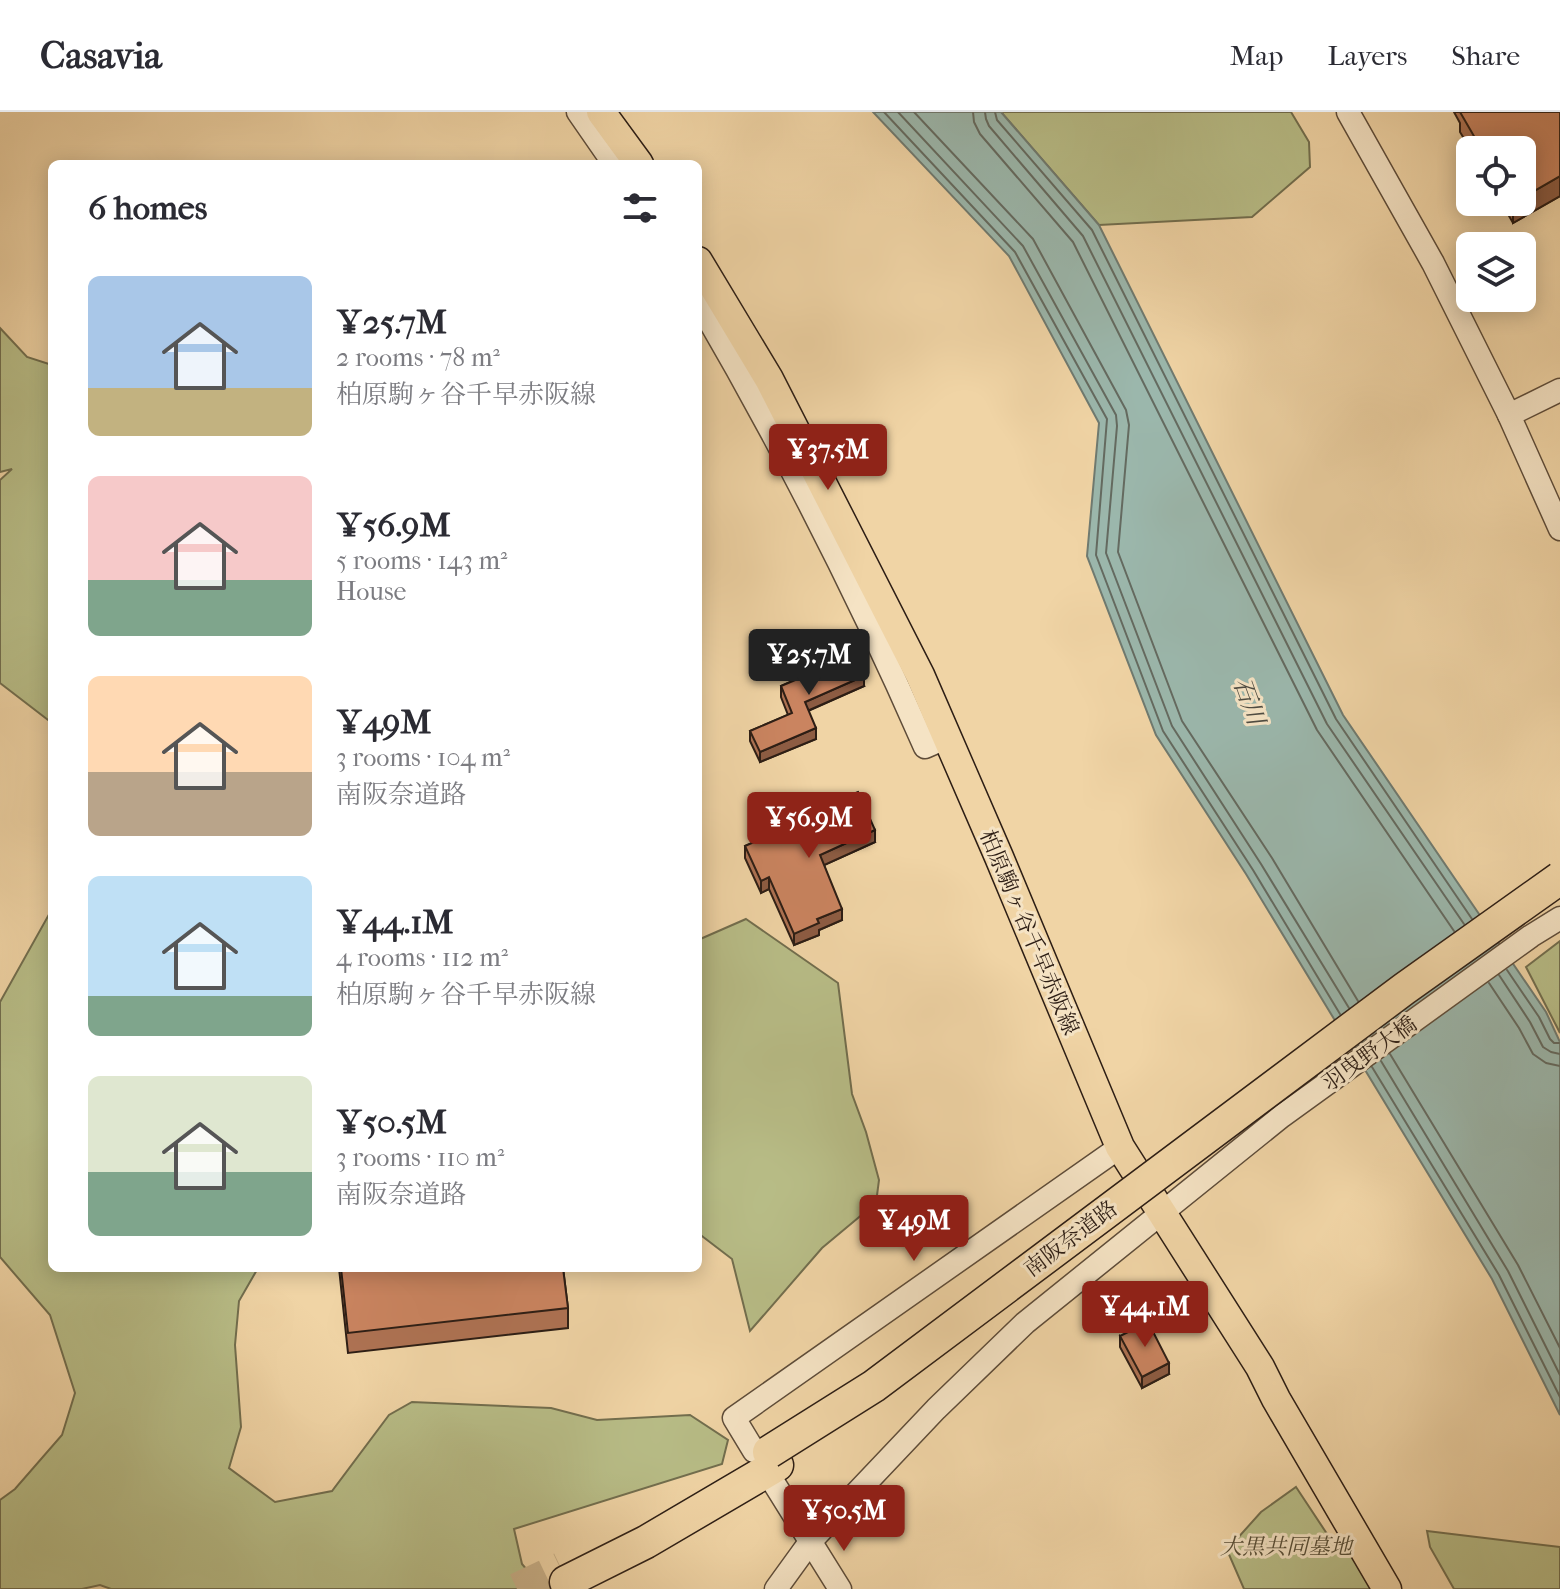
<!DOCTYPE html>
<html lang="en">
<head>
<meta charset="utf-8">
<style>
	:root { --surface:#fff; --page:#f7f7f7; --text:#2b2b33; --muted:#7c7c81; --line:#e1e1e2; --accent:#8f2418 }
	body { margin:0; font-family:"IM FELL French Canon","Noto Serif JP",serif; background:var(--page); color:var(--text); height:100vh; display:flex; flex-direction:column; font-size:30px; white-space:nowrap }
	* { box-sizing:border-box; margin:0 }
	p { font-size:26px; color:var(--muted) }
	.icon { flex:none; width:44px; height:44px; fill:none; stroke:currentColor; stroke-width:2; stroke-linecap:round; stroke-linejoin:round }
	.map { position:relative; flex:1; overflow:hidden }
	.panel { position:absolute; left:48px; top:48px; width:654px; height:1112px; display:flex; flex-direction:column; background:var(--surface); border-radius:12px; box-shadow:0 4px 20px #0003 }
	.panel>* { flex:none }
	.fabs { position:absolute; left:1456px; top:24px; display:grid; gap:16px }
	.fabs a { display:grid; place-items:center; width:80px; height:80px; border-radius:12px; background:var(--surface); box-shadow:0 4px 20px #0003; font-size:40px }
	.price { position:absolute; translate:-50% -68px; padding:0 18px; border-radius:8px; background:var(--accent); color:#fff; font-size:26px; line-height:52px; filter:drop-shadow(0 2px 4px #0008) }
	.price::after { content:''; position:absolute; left:50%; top:48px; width:24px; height:18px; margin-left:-12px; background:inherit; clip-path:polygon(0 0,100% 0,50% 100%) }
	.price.current { background:#222; color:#fff }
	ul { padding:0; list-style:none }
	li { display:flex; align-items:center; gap:24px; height:200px; padding:0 40px }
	li span { display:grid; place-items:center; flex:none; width:224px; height:160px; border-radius:12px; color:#555 }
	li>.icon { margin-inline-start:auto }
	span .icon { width:96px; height:96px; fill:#fffc; stroke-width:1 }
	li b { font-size:34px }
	h2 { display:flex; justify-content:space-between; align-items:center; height:96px; padding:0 40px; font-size:34px }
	header { display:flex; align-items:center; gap:48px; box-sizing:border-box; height:112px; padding:0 40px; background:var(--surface); border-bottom:2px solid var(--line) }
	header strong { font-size:38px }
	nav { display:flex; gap:44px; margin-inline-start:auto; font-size:28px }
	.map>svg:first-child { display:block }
	.green { fill:#b8bd87; stroke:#726e4e; stroke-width:2 }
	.water { fill:#9bb7ac; stroke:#6f7a70; stroke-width:2 }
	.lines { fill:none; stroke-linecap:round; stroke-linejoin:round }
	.shore { stroke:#646a60; stroke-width:2 }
	.highway-tunnel { stroke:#c9b088; stroke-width:32; stroke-dasharray:32 16; stroke-linecap:butt }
	.minor-casing { stroke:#5e4c39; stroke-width:25 }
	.major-casing { stroke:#2d1e15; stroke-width:31 }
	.highway-casing { stroke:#2d1e15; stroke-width:35 }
	.minor { stroke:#f5e3c4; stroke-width:22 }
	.major { stroke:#f0d4a5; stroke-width:28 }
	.highway { stroke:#f0d4a5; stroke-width:32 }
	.highway-bridge-casing { stroke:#2d1e15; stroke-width:35; stroke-linecap:butt }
	.highway-bridge { stroke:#f0d4a5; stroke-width:32 }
	.wall { fill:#ae7253; stroke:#2d1e15; stroke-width:2 }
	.shaded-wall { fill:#8d5c43; stroke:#2d1e15; stroke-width:2 }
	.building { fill:#ca8460; stroke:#2d1e15; stroke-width:2 }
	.labels { text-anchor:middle; stroke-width:6; stroke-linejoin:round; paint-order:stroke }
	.street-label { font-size:22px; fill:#2d1e15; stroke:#f5e3c4 }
	.park-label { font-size:22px; font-style:italic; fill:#574e37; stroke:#f5e3c4 }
	.water-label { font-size:24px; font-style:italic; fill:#4e4c42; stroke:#f5e3c4 }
</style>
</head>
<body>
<header>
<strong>Casavia</strong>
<nav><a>Map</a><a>Layers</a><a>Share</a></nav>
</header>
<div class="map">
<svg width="1560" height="1477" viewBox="0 0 1560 1477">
	<rect width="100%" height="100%" fill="#f0d4a5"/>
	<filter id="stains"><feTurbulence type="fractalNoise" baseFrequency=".0025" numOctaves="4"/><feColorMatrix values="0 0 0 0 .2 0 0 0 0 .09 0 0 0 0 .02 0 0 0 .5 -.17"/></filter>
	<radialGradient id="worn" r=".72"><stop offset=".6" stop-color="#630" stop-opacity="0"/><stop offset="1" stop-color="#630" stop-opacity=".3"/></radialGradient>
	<g class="green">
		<polygon points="1001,0 1291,0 1309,30 1310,55 1252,105 1099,113"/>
		<polygon points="0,216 27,245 52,253 52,611 0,571 0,368 12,357 0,360"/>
		<polygon points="52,797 52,1156 258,1156 239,1189 235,1233 241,1315 229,1356 275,1390 332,1379 389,1303 412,1290 551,1296 597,1308 690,1303 728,1328 722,1352 514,1417 522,1452 543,1477 111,1477 100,1473 82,1477 0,1477 0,1388 15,1377 62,1323 75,1281 50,1203 0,1145 0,890"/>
		<polygon points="746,807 838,871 852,982 866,1020 879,1068 876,1091 822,1136 750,1219 732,1147 698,1121 698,828"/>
		<polygon points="1560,829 1560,921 1526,855"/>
		<polygon points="1296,1375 1341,1443 1354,1439 1374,1477 1244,1477 1227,1438 1261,1400"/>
		<polygon points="1427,1419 1560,1435 1560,1477 1454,1477 1430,1435"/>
	</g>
	<polygon class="water" points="873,0 1001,0 1099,113 1343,603 1546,900 1560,930 1560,1303 1492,1167 1246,762 1156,623 1087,444 1099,311 1009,144"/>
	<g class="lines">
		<g class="shore">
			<polyline points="884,0 1015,140 1107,307 1096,443 1163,619 1253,758 1340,902"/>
			<polyline points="898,0 1023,134 1116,303 1117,314 1106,441 1172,614 1261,752 1349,896"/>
			<polyline points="914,0 1033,127 1126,298 1129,313 1118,440 1182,609 1272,746 1358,889"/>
			<polyline points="973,0 974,10 980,22 1073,130 1317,618 1454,819"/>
			<polyline points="985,0 986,7 989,14 1083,124 1327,612 1464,812"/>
			<polyline points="995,0 997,8 1092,118 1336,607 1472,807"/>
			<polyline points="1507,858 1539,905 1550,927 1554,931 1560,931"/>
			<polyline points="1499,863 1530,910 1543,935 1551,940 1560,942"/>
			<polyline points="1489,871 1519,916 1533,942 1546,951 1560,954"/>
			<polyline points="1390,942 1518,1153 1560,1236"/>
			<polyline points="1381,949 1508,1159 1560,1263"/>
			<polyline points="1372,955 1499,1163 1560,1285"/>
		</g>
		<polyline class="highway-tunnel" points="517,1477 561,1456"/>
		<g class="minor-casing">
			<g id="minor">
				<polyline points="578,0 614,52"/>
				<polyline points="1348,0 1433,151 1509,303 1560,417"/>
				<path d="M698 189C782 333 858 482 925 635L948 625"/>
				<polyline points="1509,303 1560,278"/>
				<polyline points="754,1339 734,1306 1120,1035"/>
				<polyline points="772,1368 840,1477"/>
				<polyline points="776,1477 810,1430 936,1297 1025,1211 1282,1004 1531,824 1560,806"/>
			</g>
		</g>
		<g class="major-casing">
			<g id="major">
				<polyline points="601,0 639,52"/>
				<polyline points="698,149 769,267 920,563 999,745 1120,1035 1260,1255 1276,1287 1387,1477"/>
			</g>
		</g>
		<g class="highway-casing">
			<polyline id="highway" points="566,1470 646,1430 777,1353"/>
		</g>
		<use href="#minor" class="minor"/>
		<use href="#major" class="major"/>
		<use href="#highway" class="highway"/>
		<g class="highway-bridge-casing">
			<polyline id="highway-bridge" points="769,1340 874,1274 1404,877 1560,766"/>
		</g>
		<use href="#highway-bridge" class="highway-bridge"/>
	</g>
	<g class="wall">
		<polygon points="1454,0 1560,0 1560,84 1513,111 1501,90 1522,90 1522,38 1471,38 1460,20 1460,11"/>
		<polygon points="819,544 864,574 808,599 816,627 760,650 750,629 750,619 788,603 781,585 781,574 820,557 819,554"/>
		<polygon points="843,686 875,730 824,753 842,808 819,818 819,823 794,833 769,777 761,781 745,746 745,734 804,709 804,706 843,689"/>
		<polygon points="339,1156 563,1156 568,1196 568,1216 348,1241"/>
		<polygon points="1120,1224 1169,1262 1142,1276 1120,1235"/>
	</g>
	<g class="shaded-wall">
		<polygon points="1560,64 1560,84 1513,111 1513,91 1522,90 1522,86"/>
		<polygon points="864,564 864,574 805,600 805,590"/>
		<polygon points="816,616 816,627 760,650 760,640"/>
		<polygon points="875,718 875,730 820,755 820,743"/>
		<polygon points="769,765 769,777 761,781 761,769"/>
		<polygon points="842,797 842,808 819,818 819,823 794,833 794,822 817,807"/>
		<polygon points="1169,1251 1169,1262 1142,1276 1142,1265"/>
	</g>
	<g class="building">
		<polygon points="1460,0 1560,0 1560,64 1522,86 1522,38 1482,38"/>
		<polygon points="849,530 864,564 805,590 816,616 760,640 750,619 792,601 781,574 824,556 819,544"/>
		<polygon points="858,680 875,718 820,743 842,797 817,807 819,811 794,822 769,765 761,769 745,734 805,708 804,706 844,689 843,686"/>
		<polygon points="341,1156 563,1156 568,1196 348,1221"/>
		<polygon points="1148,1210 1169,1251 1142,1265 1120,1224"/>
	</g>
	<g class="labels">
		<g class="street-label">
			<text transform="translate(1030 820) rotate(67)" y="8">柏原駒ヶ谷千早赤阪線</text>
			<text transform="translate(1369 941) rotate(-36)" y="8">羽曳野大橋</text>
			<text transform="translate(1070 1126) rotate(-37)" y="8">南阪奈道路</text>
		</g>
		<g class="park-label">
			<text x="1286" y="1442">大黒共同墓地</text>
		</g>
		<g class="water-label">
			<text transform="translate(1249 589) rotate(70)" y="8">石川</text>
		</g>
	</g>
	<rect width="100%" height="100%" filter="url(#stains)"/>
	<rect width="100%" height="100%" fill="url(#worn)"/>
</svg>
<div class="fabs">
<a><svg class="icon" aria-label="locate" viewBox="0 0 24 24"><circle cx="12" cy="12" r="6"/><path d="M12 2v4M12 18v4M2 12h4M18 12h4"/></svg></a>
<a><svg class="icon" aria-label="layers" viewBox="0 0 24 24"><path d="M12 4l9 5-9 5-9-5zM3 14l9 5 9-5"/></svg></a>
</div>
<b class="price" style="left:828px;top:380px">¥37.5M</b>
<b class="price current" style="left:809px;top:585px">¥25.7M</b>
<b class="price" style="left:809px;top:748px">¥56.9M</b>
<b class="price" style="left:914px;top:1151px">¥49M</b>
<b class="price" style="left:1145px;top:1237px">¥44.1M</b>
<b class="price" style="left:844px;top:1441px">¥50.5M</b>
<section class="panel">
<h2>6 homes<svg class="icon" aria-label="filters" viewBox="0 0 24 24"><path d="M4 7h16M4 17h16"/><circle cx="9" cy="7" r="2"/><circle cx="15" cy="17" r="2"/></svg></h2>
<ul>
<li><span style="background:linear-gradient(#a9c7e8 70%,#c2b280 0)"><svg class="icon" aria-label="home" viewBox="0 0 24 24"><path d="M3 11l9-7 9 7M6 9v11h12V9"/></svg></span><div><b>¥25.7M</b><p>2 rooms · 78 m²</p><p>柏原駒ヶ谷千早赤阪線</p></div></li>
<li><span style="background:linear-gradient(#f6c9c9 65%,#7fa58c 0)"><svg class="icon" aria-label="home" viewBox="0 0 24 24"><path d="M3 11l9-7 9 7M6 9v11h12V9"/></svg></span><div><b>¥56.9M</b><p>5 rooms · 143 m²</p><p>House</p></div></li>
<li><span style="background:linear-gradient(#ffd9b3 60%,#b9a48a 0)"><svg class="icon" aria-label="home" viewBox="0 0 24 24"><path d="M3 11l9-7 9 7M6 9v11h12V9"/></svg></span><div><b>¥49M</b><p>3 rooms · 104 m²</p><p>南阪奈道路</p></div></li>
<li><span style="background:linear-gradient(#bfe0f5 75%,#7fa58c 0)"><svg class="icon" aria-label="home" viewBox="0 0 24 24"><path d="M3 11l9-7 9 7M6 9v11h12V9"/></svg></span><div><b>¥44.1M</b><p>4 rooms · 112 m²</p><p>柏原駒ヶ谷千早赤阪線</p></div></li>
<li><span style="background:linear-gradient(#dfe7d0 60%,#7fa58c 0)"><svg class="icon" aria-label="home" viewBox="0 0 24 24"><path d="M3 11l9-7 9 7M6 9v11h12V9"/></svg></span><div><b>¥50.5M</b><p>3 rooms · 110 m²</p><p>南阪奈道路</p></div></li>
</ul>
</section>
</div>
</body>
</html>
